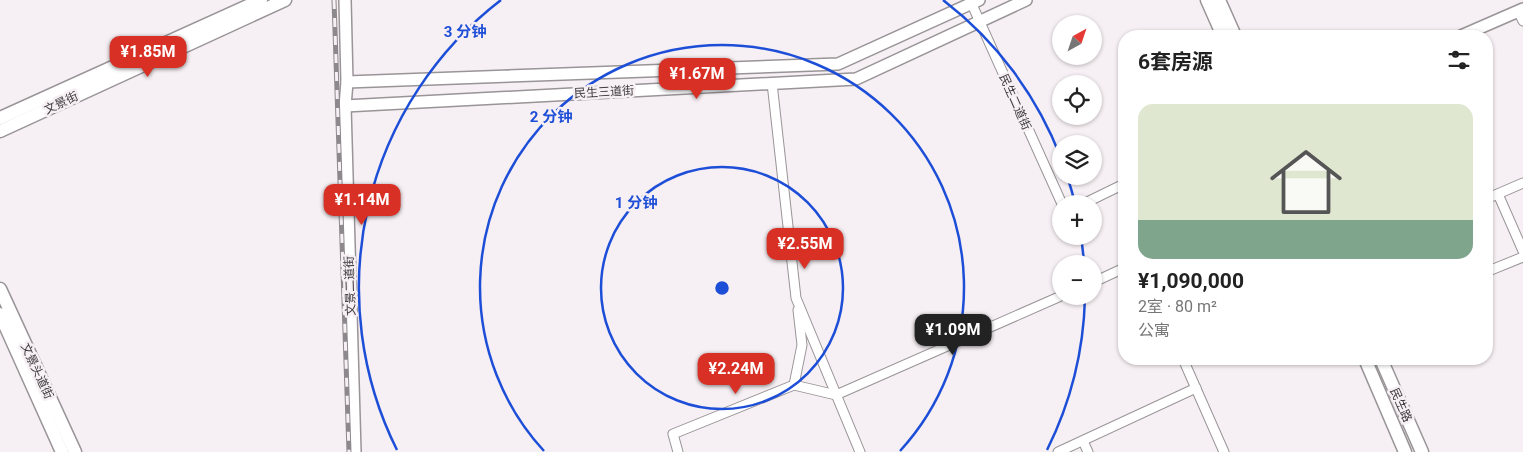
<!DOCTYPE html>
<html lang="zh">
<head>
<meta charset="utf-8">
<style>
	:root { --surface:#fff; --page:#f2f2f2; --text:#222; --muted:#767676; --accent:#d93025 }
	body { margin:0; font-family:Roboto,"Noto Sans SC",sans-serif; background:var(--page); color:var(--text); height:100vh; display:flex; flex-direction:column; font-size:19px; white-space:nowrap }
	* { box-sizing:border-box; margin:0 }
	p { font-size:16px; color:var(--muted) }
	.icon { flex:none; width:28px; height:28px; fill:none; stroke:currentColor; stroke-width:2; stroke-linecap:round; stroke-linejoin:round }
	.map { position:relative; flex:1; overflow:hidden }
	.drawer { position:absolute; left:1118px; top:30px; width:375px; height:335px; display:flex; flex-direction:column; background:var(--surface); border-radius:20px; box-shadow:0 1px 4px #0004 }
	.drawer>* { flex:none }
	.needle { width:32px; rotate:40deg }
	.fabs { position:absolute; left:1052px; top:15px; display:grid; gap:10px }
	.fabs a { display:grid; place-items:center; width:50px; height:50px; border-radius:50%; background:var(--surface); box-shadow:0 1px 4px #0004; font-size:25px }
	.price { position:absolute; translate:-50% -42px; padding:0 11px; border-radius:10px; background:var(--accent); color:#fff; font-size:16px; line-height:32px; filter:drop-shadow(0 1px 2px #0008) }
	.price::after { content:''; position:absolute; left:50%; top:30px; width:15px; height:11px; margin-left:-8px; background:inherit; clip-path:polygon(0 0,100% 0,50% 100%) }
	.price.active { background:#222; color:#fff }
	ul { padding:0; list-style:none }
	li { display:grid; align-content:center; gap:10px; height:265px; padding:0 20px }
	li span { display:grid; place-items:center; height:155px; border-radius:15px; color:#555 }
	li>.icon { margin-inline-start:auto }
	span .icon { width:90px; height:90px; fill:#fffc; stroke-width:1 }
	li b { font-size:21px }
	h2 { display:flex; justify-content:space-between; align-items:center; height:60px; padding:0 20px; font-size:21px }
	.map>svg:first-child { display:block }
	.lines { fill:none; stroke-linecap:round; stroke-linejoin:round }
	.minor-casing { stroke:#999497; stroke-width:11 }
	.tertiary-casing { stroke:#999497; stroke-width:14 }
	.secondary-casing { stroke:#999497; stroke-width:15 }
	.minor { stroke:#fff; stroke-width:9 }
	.tertiary { stroke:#fff; stroke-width:11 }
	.secondary { stroke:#fff; stroke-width:12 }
	.rail-casing { stroke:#8d888b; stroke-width:5 }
	.rail { stroke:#f6eff3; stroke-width:3; stroke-dasharray:9; stroke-linecap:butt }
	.ring { fill:none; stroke:#1d4ed8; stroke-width:2.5 }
	.labels { text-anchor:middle; stroke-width:5; stroke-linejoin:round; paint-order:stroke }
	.street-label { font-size:12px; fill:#3c393b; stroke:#f6eff3 }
	.centre { fill:#1d4ed8; stroke:#f6eff3; stroke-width:2.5 }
	.ring-label { font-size:15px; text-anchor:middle; font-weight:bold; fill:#1d4ed8; stroke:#f6eff3; stroke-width:5; stroke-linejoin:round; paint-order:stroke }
</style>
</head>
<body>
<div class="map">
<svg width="1523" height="452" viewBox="0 0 1523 452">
	<rect width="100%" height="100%" fill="#f6eff3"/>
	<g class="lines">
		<g class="minor-casing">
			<g id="minor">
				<polyline points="970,0 1062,204"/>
				<polyline points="1518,11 1523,21"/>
				<polyline points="772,83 796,298 860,452"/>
				<polyline points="1498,194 1523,251"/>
				<polyline points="1486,199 1523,183"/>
				<polyline points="1083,204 1124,184"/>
				<polyline points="1486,272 1523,257"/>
				<polyline points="1094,282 1124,268"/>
				<polyline points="1183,359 1224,452"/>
				<polyline points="794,385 802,345 798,310"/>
				<polyline points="1083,441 1088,452"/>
				<polyline points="678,452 673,434 794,385 836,395 1061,296"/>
				<polyline points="1058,452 1196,388"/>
			</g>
		</g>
		<g class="tertiary-casing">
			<g id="tertiary">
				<polyline points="345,0 347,82 345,106 355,452"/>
				<polyline points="1461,36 1523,9"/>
				<polyline points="347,82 838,64 979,0"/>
				<polyline points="345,106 856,79 1026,0"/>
			</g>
		</g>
		<g class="secondary-casing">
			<g id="secondary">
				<polyline points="1207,0 1223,36"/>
				<polyline points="1219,0 1235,36"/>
				<polyline points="0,118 261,0"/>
				<polyline points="0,131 285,0"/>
				<polyline points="0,289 75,452"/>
				<polyline points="0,314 62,452"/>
				<polyline points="1365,359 1405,452"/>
				<polyline points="1381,359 1422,452"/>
			</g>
		</g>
		<use href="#minor" class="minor"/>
		<use href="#tertiary" class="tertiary"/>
		<use href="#secondary" class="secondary"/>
		<g class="rail-casing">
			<polyline id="rail" points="334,0 349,452"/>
		</g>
		<use href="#rail" class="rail"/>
	</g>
	<g class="ring">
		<circle cx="722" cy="288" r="121"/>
		<path d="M544 451A242 242 0 1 1 900 451"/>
		<path d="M1085 298A363 363 0 0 1 1047 450M397 450A363 363 0 0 1 501 0M943 0A363 363 0 0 1 1061 158M1068 179A363 363 0 0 1 1075 203M1081 237A363 363 0 0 1 1084 263"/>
	</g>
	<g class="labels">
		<g class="street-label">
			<text transform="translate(604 92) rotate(-3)" y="4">民生三道街</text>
			<text transform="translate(1015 102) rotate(66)" y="4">民生二道街</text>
			<text transform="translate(61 103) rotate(-25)" y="4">文景街</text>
			<text transform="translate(350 286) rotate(-92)" y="4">文景二道街</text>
			<text transform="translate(37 371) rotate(65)" y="4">文景头道街</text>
			<text transform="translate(1401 405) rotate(66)" y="4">民生路</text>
		</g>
	</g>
	<circle cx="722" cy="288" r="8" class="centre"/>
	<g class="ring-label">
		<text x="465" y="37">3 分钟</text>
		<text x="551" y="122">2 分钟</text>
		<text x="636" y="208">1 分钟</text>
	</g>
</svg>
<div class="fabs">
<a><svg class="needle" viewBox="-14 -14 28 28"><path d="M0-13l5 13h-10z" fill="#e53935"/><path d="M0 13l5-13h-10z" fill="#767676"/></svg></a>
<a><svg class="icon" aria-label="locate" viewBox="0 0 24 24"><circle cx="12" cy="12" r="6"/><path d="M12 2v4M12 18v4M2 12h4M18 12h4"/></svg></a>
<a><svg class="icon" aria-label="layers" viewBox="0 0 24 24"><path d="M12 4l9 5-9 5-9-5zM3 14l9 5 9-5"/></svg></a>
<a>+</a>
<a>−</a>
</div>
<b class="price" style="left:148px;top:78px">¥1.85M</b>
<b class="price" style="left:697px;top:100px">¥1.67M</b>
<b class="price" style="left:362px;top:226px">¥1.14M</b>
<b class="price" style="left:805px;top:270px">¥2.55M</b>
<b class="price active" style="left:953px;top:356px">¥1.09M</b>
<b class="price" style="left:736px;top:395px">¥2.24M</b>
<section class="drawer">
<h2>6套房源<svg class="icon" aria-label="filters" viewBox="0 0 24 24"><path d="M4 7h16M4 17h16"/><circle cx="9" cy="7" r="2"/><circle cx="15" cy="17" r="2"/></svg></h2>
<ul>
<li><span style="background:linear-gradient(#dfe7d0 75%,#7fa58c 0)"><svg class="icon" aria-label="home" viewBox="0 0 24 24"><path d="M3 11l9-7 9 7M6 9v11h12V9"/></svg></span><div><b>¥1,090,000</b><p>2室 · 80 m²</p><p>公寓</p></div></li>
</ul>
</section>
</div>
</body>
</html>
